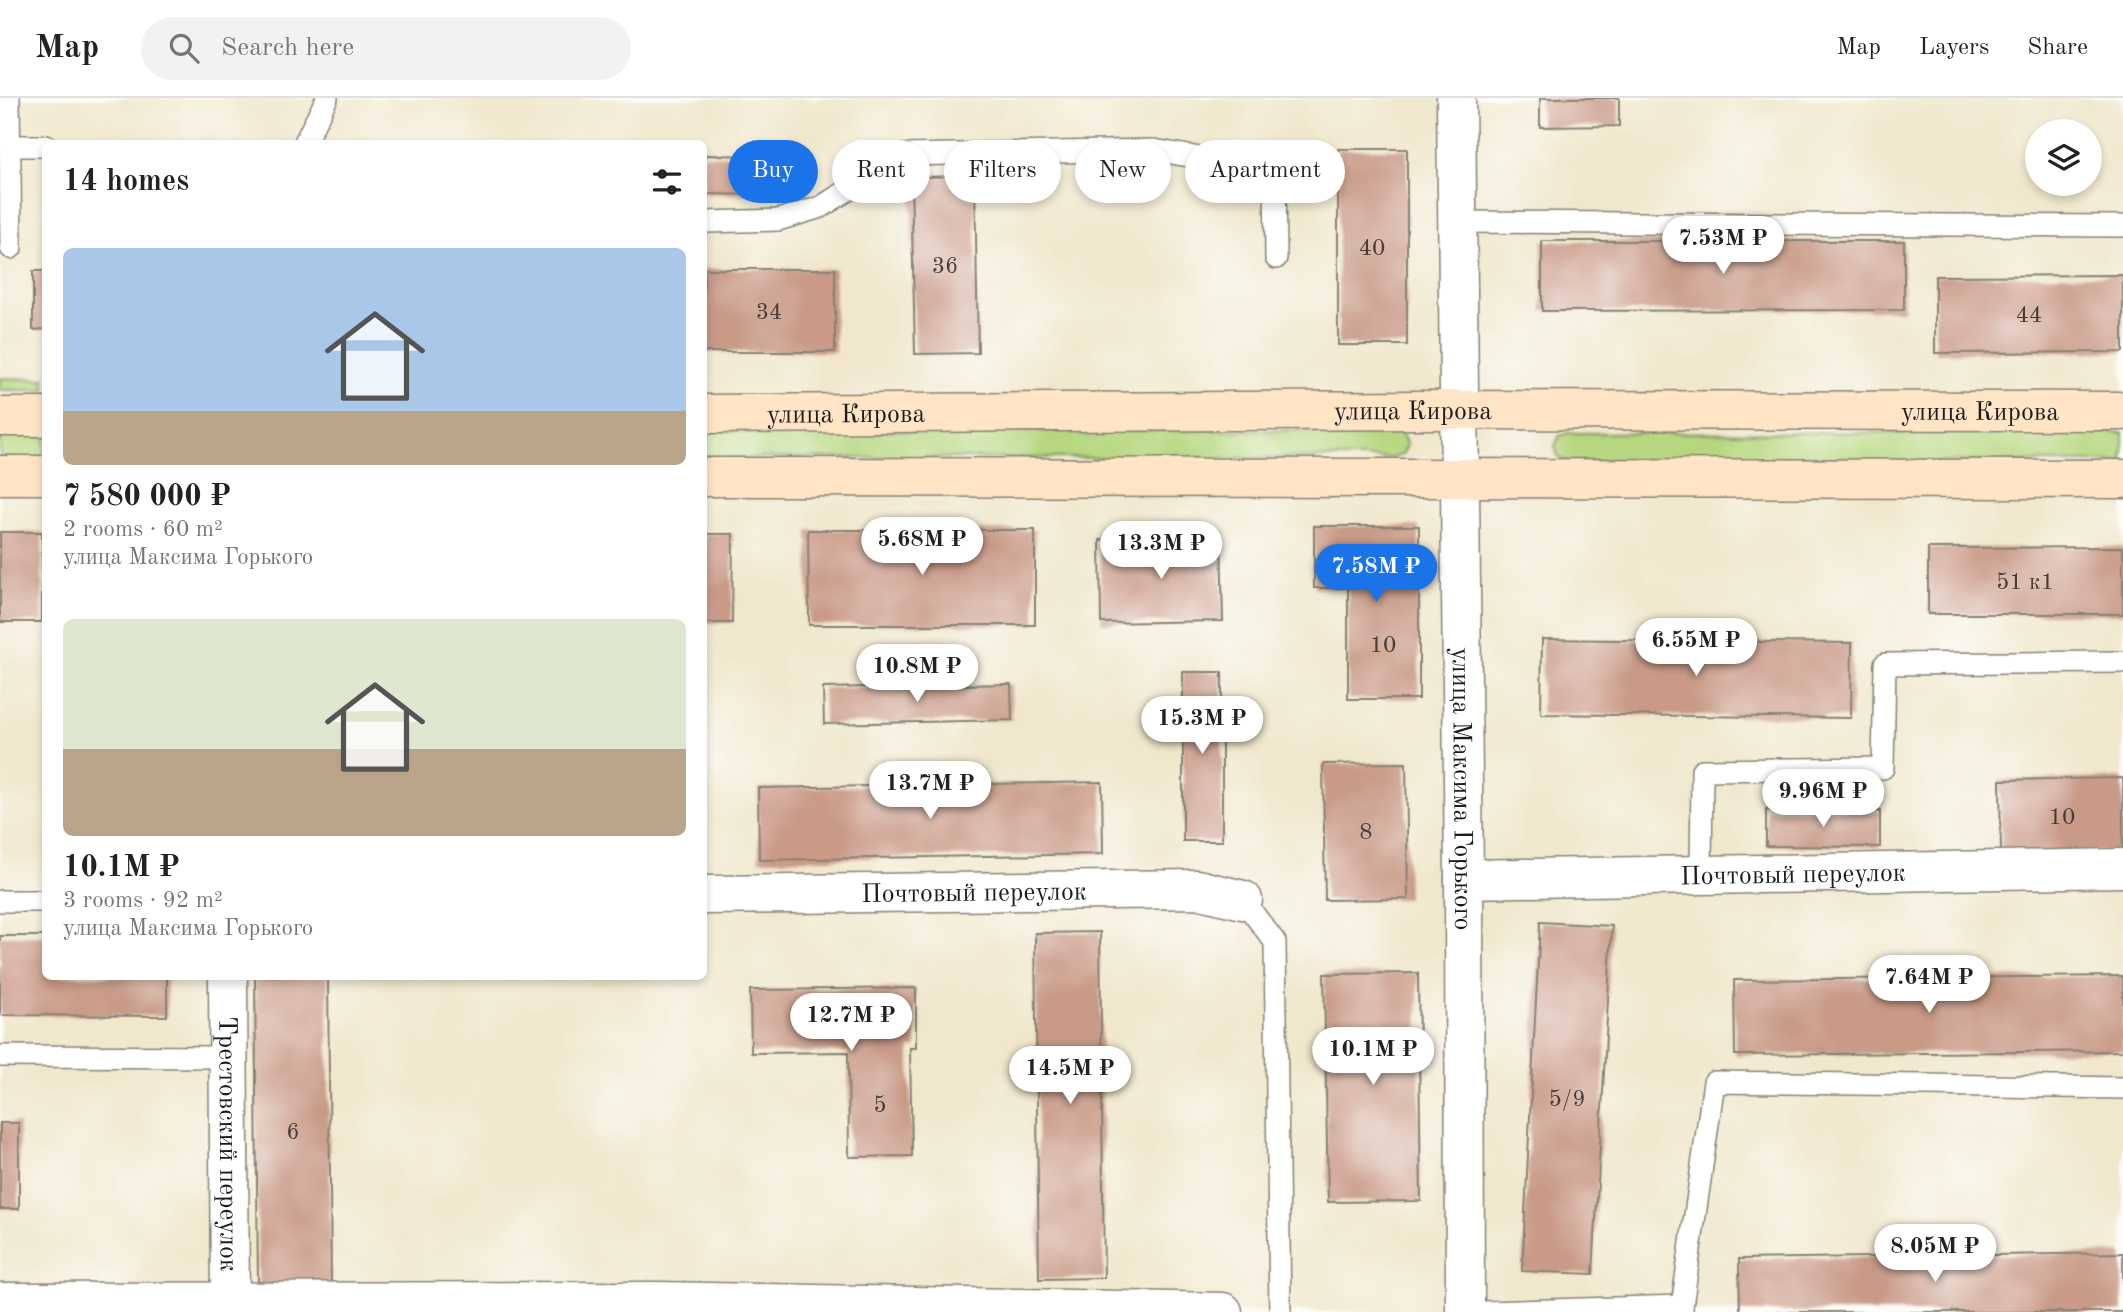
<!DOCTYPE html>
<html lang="en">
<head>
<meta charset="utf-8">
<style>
	:root { --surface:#fff; --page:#f2f2f2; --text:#222; --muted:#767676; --line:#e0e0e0; --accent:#1a73e8 }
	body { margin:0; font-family:"Old Standard TT",serif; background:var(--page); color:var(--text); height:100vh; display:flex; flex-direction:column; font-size:26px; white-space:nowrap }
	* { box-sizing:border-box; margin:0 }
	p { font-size:23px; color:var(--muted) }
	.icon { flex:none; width:38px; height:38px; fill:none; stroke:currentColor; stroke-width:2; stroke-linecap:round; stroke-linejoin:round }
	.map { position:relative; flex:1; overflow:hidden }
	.sheet { position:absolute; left:42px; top:42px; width:665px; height:840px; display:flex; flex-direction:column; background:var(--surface); border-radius:10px; box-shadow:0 4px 10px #0003 }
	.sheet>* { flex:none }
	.guide { position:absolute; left:728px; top:42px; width:665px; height:63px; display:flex; gap:14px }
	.fabs { position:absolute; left:2025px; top:21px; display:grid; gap:14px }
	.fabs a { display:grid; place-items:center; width:77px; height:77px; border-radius:50%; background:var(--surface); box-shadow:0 4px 10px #0003; font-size:35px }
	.price { position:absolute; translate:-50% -60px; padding:0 16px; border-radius:24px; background:#fff; color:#222; font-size:23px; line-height:46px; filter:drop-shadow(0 2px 4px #0008) }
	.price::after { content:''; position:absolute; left:50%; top:42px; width:21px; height:16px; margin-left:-10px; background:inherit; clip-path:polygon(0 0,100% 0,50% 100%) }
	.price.active { background:var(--accent); color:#fff }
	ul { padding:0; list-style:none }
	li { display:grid; align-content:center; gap:14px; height:371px; padding:0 21px }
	li span { display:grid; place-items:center; height:217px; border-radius:10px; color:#555 }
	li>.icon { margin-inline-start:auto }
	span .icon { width:126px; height:126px; fill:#fffc; stroke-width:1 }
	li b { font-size:30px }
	h2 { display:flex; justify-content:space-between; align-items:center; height:84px; padding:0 21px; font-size:30px }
	.chip { padding:0 24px; border-radius:32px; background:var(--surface); box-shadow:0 4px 10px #0003; font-size:24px; line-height:63px }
	.chip.active { background:var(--accent); color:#fff }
	header { display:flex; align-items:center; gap:42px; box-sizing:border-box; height:98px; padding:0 35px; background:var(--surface); border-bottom:2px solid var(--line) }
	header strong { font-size:33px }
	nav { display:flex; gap:38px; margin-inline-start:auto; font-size:24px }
	.search { width:490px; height:63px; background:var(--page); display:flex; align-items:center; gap:18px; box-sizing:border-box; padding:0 24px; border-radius:38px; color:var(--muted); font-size:26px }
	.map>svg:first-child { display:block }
	.green { fill:#b6d77f; stroke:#697a4e; stroke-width:2 }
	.building { fill:#c99a87 }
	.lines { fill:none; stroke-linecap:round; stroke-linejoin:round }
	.lane-casing { stroke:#868274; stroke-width:24 }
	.street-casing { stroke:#868274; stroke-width:41 }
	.secondary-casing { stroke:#868274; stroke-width:41 }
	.lane { stroke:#fff; stroke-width:21 }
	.street { stroke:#fff; stroke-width:38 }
	.secondary { stroke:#ffe4c6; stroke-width:38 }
	.labels { text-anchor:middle; stroke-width:7; stroke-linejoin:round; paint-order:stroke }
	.number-label { font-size:23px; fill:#473c37 }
	.street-label { font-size:26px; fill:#1c1c1c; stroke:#fdfcf7 }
</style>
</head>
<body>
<header>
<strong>Map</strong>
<div class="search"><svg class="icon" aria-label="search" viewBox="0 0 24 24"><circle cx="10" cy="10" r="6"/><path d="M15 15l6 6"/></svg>Search here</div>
<nav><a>Map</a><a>Layers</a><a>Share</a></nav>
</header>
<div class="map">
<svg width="2123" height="1214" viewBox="0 0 2123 1214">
	<rect width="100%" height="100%" fill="#fdfcf7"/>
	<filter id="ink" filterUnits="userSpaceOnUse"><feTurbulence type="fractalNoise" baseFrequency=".0143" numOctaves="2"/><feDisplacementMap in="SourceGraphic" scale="14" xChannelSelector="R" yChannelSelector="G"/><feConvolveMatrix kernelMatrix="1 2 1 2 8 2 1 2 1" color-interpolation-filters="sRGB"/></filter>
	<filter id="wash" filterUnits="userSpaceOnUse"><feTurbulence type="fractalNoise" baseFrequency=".00686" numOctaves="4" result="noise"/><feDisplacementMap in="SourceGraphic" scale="28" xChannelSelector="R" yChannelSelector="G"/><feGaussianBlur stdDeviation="1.57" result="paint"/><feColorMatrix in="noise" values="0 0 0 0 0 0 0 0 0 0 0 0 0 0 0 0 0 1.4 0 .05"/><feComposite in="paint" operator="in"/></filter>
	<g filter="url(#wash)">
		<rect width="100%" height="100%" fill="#f0e7cc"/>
		<g class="green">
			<polygon points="0,280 45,281 45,292 0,292"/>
			<polygon points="1388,332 1401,335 1407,347 1402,357 1392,360 704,360 704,333"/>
			<rect x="0" y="334" width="45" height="27"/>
			<polygon points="2123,334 2123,364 1569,364 1559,360 1555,349 1559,338 1569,335"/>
		</g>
		<g id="blocks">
			<g class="building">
				<polygon points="1540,0 1619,0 1619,28 1540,29"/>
				<rect x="1338" y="51" width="69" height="196"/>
				<polygon points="704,57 775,58 775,97 704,96"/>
				<polygon points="975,78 978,255 915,256 911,79"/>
				<polygon points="1542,143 1904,143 1904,212 1542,213"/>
				<rect x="704" y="171" width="131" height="83"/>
				<polygon points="33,173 46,173 46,231 33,232"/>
				<polygon points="2123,177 2123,254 1935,255 1935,178"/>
				<polygon points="1314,428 1419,428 1419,601 1348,601 1348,490 1314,490"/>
				<polygon points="808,432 1035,432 1035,527 809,527"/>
				<rect x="0" y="434" width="42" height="90"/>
				<polygon points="704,436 733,436 732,525 704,525"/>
				<polygon points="1221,440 1223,523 1101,525 1100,442"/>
				<polygon points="2123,449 2123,516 1928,516 1928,450"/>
				<polygon points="1542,541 1852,545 1851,620 1541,616"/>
				<rect x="1183" y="574" width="39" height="169"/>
				<polygon points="1011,586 1012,622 824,626 823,590"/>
				<polygon points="1406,665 1408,801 1325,802 1323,666"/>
				<polygon points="2123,680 2123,753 2001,755 2000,682"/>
				<polygon points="1102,684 1103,756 759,762 758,690"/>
				<polygon points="1766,712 1880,713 1880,749 1766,748"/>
				<polygon points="1540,824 1612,828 1593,1176 1522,1173"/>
				<polygon points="1100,834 1104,1180 1039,1181 1035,835"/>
				<polygon points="0,838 46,838 46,878 167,878 167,918 0,917"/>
				<polygon points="1418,875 1421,1103 1328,1104 1324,876"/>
				<polygon points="255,878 328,878 331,1187 258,1188"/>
				<polygon points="2123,878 2123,953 1735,957 1734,882"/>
				<polygon points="916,890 916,950 910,950 912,1058 849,1059 848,954 751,955 750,892"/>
				<rect x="0" y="1025" width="19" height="86"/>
				<polygon points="2123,1155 2123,1214 1740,1214 1739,1161"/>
			</g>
		</g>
	</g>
	<g filter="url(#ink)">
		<use href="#blocks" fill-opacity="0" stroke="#868274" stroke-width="2"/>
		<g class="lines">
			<g class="lane-casing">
				<g id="lane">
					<polyline points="9,0 11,150"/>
					<polyline points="304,46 327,0"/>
					<polyline points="10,48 46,48"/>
					<polyline points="704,124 778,122 821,109 903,57 1154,52 1275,73 1276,160"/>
					<polyline points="1457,124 2123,128"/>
					<polyline points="1701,778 1702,672 1883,670 1885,566 2123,564"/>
					<polyline points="1243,802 1275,844 1280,1214"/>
					<polyline points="0,803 46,803"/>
					<polyline points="0,958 229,959"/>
					<polyline points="1682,1208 1714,984 2123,990"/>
					<polyline points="1483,1214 1682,1208 1682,1214"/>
				</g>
			</g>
			<g class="street-casing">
				<g id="street">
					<path id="s1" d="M1456 0 1464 781 1465 1214"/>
					<path id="s2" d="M1464 781 2123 770"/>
					<path id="s3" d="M704 797 1197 791 1243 802"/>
					<path id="s4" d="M228 878 230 1214"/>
					<polyline points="0,1204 659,1203 1223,1214"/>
				</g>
			</g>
			<g class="secondary-casing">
				<g id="secondary">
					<path id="s5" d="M704 316 1420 312 2123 313"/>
					<polyline points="0,319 46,319"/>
					<polyline points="0,377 46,377"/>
					<polyline points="704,379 2123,381"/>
				</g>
			</g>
			<use href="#lane" class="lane"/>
			<use href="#street" class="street"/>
			<use href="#secondary" class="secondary"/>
		</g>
	</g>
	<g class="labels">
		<g class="number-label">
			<text x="1372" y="157">40</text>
			<text x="945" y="175">36</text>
			<text x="769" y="221">34</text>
			<text x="2029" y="224">44</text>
			<text x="2025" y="491">51 к1</text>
			<text x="1383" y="554">10</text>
			<text x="2062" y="726">10</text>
			<text x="1366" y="741">8</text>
			<text x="1567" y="1008">5/9</text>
			<text x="880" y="1014">5</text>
			<text x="293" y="1041">6</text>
		</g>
		<g class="street-label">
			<text dy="9" stroke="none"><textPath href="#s5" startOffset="709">улица Кирова</textPath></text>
			<text dy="9" stroke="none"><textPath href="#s5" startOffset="1276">улица Кирова</textPath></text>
			<text dy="9" stroke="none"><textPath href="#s5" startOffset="142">улица Кирова</textPath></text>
			<text dy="9" stroke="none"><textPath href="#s1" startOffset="691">улица Максима Горького</textPath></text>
			<text dy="9" stroke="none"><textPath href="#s2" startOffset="329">Почтовый переулок</textPath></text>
			<text dy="9" stroke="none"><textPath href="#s3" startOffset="270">Почтовый переулок</textPath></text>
			<text dy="9" stroke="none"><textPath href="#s4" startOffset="168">Трестовский переулок</textPath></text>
		</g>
	</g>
</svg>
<div class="fabs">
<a><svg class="icon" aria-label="layers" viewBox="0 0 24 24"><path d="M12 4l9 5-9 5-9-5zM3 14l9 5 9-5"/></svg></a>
</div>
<b class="price" style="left:1723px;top:178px">7.53M ₽</b>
<b class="price" style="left:922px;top:479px">5.68M ₽</b>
<b class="price" style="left:1161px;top:483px">13.3M ₽</b>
<b class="price active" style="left:1376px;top:506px">7.58M ₽</b>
<b class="price" style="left:1696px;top:580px">6.55M ₽</b>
<b class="price" style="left:917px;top:606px">10.8M ₽</b>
<b class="price" style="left:1202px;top:658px">15.3M ₽</b>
<b class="price" style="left:930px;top:723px">13.7M ₽</b>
<b class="price" style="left:1823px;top:731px">9.96M ₽</b>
<b class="price" style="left:1929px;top:917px">7.64M ₽</b>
<b class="price" style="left:851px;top:955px">12.7M ₽</b>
<b class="price" style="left:1373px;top:989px">10.1M ₽</b>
<b class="price" style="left:1070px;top:1008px">14.5M ₽</b>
<b class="price" style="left:1935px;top:1186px">8.05M ₽</b>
<div class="guide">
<a class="chip active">Buy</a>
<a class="chip">Rent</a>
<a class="chip">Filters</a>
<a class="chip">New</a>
<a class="chip">Apartment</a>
</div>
<section class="sheet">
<h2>14 homes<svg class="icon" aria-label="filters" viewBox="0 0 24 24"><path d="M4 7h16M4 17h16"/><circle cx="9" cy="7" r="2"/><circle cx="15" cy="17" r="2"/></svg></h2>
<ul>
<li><span style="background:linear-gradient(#a9c7e8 75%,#b9a48a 0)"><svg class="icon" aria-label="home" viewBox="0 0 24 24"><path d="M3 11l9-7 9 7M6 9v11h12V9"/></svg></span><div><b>7 580 000 ₽</b><p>2 rooms · 60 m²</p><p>улица Максима Горького</p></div></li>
<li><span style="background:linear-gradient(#dfe7d0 60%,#b9a48a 0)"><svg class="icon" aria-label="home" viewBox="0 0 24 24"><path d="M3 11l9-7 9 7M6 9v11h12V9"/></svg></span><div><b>10.1M ₽</b><p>3 rooms · 92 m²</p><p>улица Максима Горького</p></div></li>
</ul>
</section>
</div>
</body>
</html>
